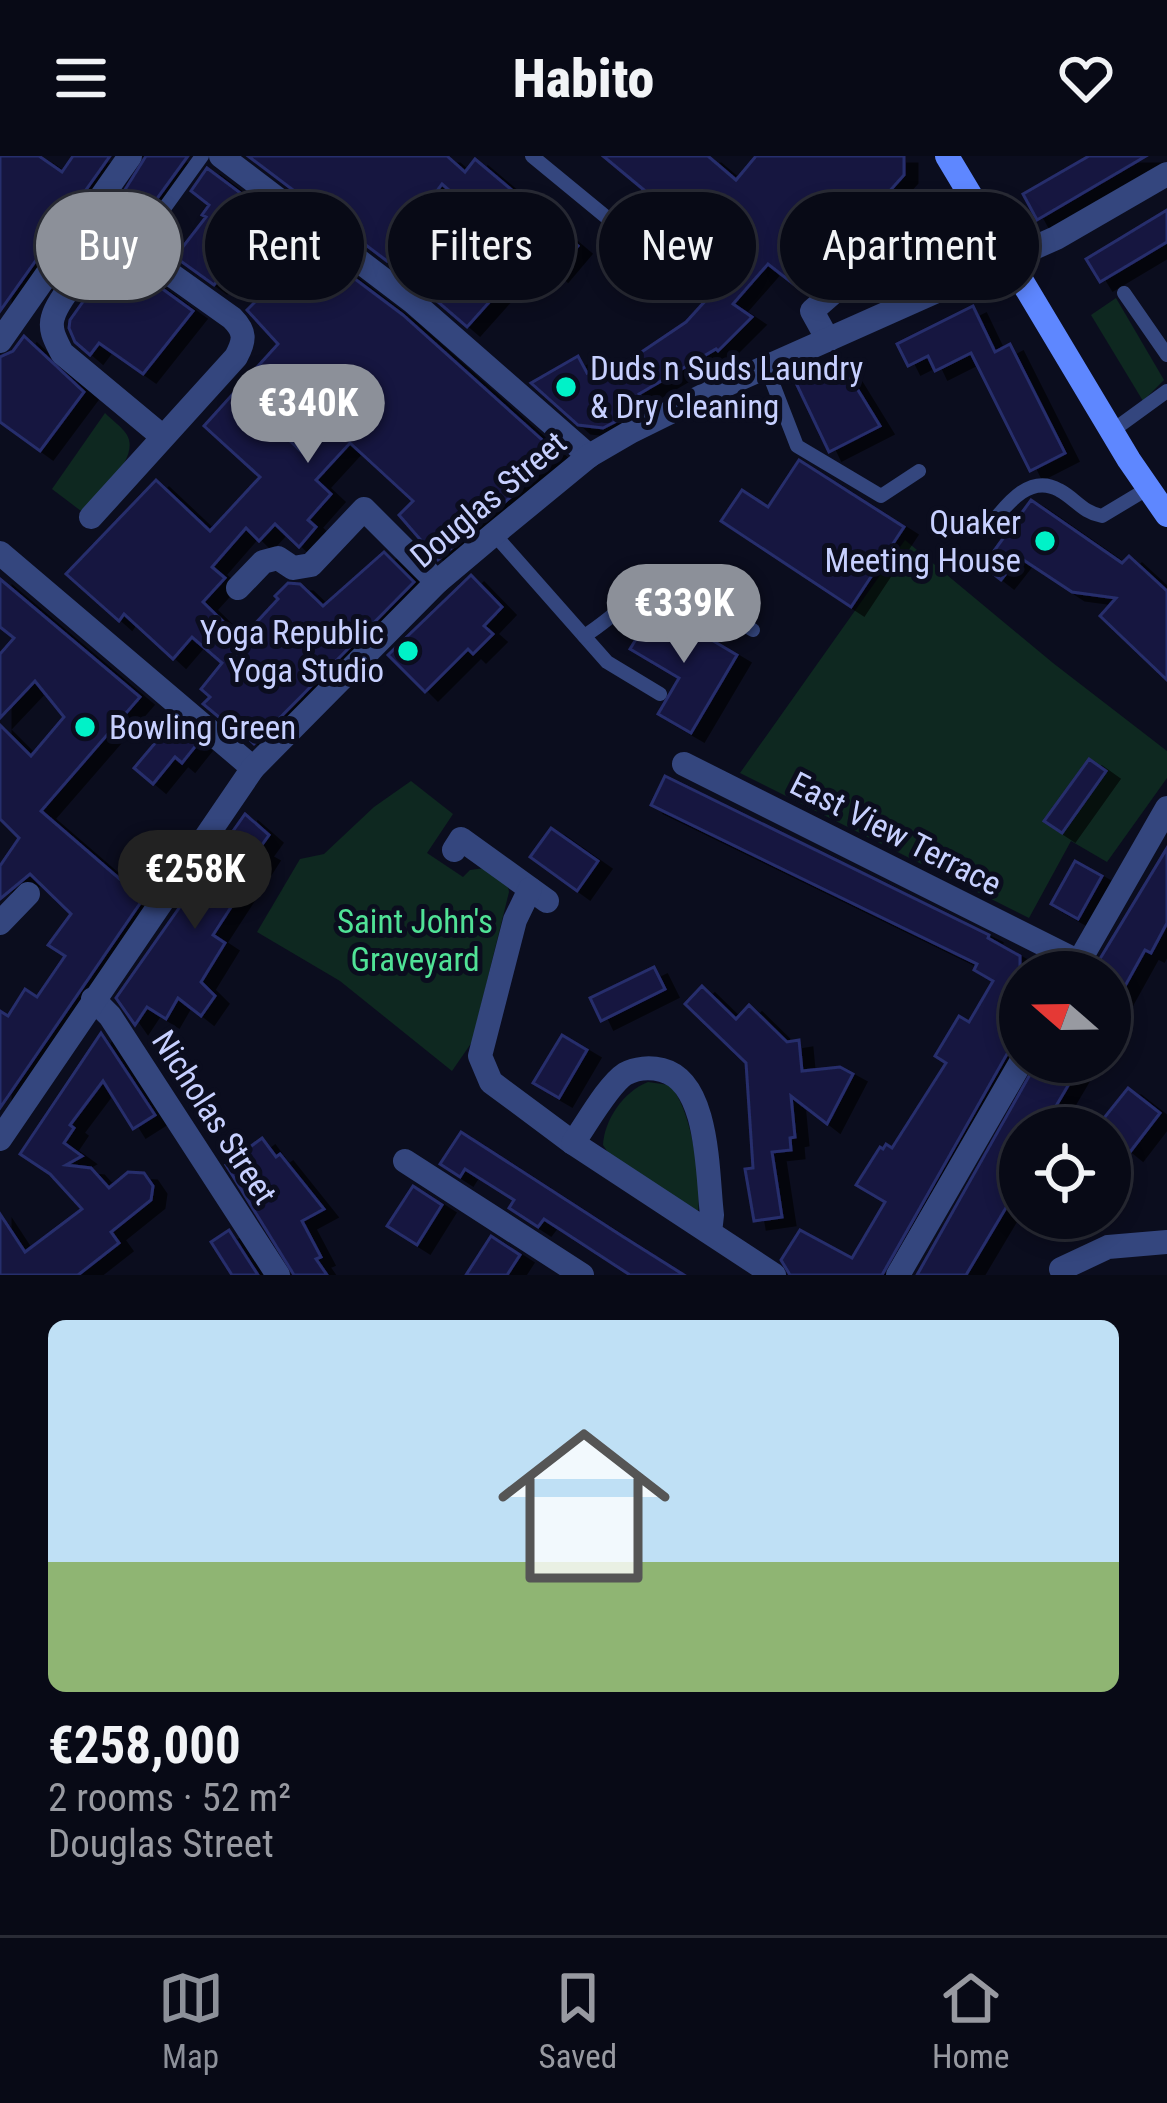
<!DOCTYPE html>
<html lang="en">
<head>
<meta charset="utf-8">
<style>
	:root { --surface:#080a16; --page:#161823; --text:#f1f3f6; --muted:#989aa1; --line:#292b35; --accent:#8c9099 }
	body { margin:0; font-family:"Roboto Condensed",sans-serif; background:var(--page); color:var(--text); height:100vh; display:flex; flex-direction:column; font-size:45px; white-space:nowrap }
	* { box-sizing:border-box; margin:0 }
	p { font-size:39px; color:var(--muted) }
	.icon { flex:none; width:66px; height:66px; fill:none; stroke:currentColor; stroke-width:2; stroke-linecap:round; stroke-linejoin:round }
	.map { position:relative; height:1119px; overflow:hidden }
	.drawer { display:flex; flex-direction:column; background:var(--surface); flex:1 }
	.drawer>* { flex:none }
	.hud { position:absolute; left:36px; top:36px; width:1095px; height:108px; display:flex; gap:24px }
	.needle { width:78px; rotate:290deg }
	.controls { position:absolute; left:999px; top:795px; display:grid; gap:24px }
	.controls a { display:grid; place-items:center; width:132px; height:132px; border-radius:50%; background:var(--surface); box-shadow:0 6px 18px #0003,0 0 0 3px var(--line); font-size:60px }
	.price { position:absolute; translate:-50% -102px; padding:0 27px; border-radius:42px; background:var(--accent); color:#fff; font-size:39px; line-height:78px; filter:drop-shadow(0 3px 6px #0008) }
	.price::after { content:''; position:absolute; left:50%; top:72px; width:36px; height:27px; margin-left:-18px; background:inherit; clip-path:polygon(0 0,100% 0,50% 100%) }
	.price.current { background:#222; color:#fff }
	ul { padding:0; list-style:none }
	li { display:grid; align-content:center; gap:24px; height:636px; padding:0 48px }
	li span { display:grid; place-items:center; height:372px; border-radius:18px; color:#555 }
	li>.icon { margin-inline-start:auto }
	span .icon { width:216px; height:216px; fill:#fffc; stroke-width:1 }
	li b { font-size:51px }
	.chip { padding:0 42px; border-radius:54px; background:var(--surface); box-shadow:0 6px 18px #0003,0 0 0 3px var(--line); font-size:42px; line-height:108px }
	.chip.current { background:var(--accent); color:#fff }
	header { display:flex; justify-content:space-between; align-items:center; height:156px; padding:0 48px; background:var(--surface); font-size:54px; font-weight:800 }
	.tab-bar { display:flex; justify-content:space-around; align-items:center; height:168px; border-top:3px solid var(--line); background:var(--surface); font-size:33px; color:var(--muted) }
	.tab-bar a { display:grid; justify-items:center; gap:6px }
	.tab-bar .current { color:var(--accent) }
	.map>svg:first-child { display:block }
	.green { fill:#0e2820 }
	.building { fill:#16193f; stroke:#282d6c; stroke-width:3; fill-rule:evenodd; filter:url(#shadow) }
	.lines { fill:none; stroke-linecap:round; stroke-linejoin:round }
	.lane { stroke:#34467e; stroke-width:14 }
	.street { stroke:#34467e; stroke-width:24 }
	.secondary { stroke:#5e87ff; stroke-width:24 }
	.poi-dot { fill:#00f2c8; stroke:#0b0d1e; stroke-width:4.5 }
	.labels { text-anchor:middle; stroke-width:10; stroke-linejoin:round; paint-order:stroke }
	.poi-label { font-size:33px; fill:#c7d0ff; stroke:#0b0d1e; text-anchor:start }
	.street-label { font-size:33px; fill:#c7d0ff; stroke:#0b0d1e }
	.park-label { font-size:33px; fill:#50e296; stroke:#0b0d1e }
</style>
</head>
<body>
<header><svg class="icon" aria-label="menu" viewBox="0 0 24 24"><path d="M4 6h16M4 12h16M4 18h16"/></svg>Habito<svg class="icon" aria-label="heart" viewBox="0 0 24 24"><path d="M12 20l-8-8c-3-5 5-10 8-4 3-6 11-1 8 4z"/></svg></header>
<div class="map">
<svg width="1167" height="1119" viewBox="0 0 1167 1119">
	<defs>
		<filter id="shadow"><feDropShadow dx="13" dy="8" stdDeviation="0" flood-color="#0009"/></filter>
	</defs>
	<rect width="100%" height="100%" fill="#0b0d1e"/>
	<g class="green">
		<polygon points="1116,142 1164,224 1143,245 1091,159"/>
		<path d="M105 257C112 264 122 271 127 279 141 304 96 338 81 355L52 333Z"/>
		<polygon points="905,384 1053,507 1167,595 1167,622 1107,706 1071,685 1029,762 740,617"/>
		<polygon points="411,625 453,658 427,697 463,721 470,714 485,712 508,729 509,736 472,886 452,915 340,825 257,776 300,703 324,698 374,651"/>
		<path d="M648 926 669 929C691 949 702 1026 698 1055L611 1001 603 989C604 964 624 935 648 926Z"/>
	</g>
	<g class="building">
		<polygon points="0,0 39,0 62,16 73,0 110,0 0,155"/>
		<polygon points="146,0 188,0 135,73 111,56"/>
		<polygon points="248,0 447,0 465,16 475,3 578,90 555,117 533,97 467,171 423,133 484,65 442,28 387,105"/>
		<polygon points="603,0 708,0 736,24 756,0 904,0 904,19 801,134 768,108 733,148 752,161 718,195 716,193 639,238 646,250 603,272 578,269 531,227 578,200 587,217 592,213 600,224 686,166 717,132 694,111 696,108 629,52 644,34"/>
		<polygon points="1089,0 1146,0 1037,64 1023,38"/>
		<path d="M207 12 403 159 559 299 438 404 399 359 413 345 350 287 316 324 331 338 308 364 316 371 299 391 275 368 259 385 246 372 212 411 225 422 203 446 241 483 278 443 275 440 288 427 300 428 323 450 384 396 414 426 254 588 223 558 220 562 203 548 210 541 201 533 222 507 192 481 173 503 124 458 119 465 66 418 156 324 210 375 260 321 204 270 278 188 247 154 269 132 233 106 214 129 175 101 206 61 202 59 209 49 191 35ZM309 216 348 251 304 298 267 263Z"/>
		<polygon points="1167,54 1167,86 1100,126 1086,103"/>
		<polygon points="117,105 128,108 193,155 143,218 99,187 90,199 75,186 69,172 70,164 92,133 95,136"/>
		<polygon points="973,150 995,196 1010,188 1065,297 1030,315 971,197 935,215 928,200 908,210 897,188"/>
		<polygon points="24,180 84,236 40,295 0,266 0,201 13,195"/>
		<polygon points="842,208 880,270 829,296 796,227"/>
		<polygon points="799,304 904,371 851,451 721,365 742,334 768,351"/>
		<polygon points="1031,344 1122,407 1129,400 1167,435 1167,524 1100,460 1116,442 1072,436 1019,401 1001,424 983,410"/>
		<polygon points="471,419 502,451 484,470 493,478 473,498 468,493 425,536 388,499"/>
		<polygon points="0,423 140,541 41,655 143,743 0,952 0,855 8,860 25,833 37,841 65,800 48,789 71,758 30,718 0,743 0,710 19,682 0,663 0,569 31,600 64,561 35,525 0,562 0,498 14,482 0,471"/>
		<polygon points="656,451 737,499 691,577 658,558 679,522 630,493"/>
		<polygon points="172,567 198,587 182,607 175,601 153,628 134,612"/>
		<polygon points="1089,603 1106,615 1062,677 1044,665"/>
		<polygon points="665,620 989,779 988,782 1020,800 1020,890 1007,898 882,1119 790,1119 781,1104 800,1074 852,1102 885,1046 856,1029 880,991 883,993 886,988 892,992 946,907 935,900 959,860 969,866 993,825 974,814 977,808 651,649"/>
		<polygon points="245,658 269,679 259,693 266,697 213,779 225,787 201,826 215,840 201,860 178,842 166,863 147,851 135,869 116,842"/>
		<polygon points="551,672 598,705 577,735 530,701"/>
		<polygon points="1167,692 1167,767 1151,797 1145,794 1110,857 1110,816 1092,816"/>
		<polygon points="1075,705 1102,720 1078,763 1051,748"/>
		<polygon points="654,811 665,833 601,865 590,842"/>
		<polygon points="702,830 736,863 749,849 787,886 799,884 802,915 840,911 853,918 827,968 791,940 795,981 790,982 791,994 772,996 782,1061 754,1065 745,1013 753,1012 746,907 685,848"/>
		<polygon points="101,877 155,959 133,973 103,925 70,969 74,972 64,987 82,1000 66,1009 91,1012 109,1032 128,1016 144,1017 153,1030 151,1044 111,1076 119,1087 78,1119 0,1119 0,1058 25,1096 82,1053 50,1018 20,998"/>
		<polygon points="562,879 587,894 559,942 533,927"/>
		<polygon points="1037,906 1082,906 1043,972 1020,972 1020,1020 1007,1043 1010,1045 966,1119 917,1119"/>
		<polygon points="1128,932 1160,957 1130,996 1110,980 1110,972 1096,972"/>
		<polygon points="461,976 622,1080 684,1119 630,1119 544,1063 538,1071 509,1052 514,1044 465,1013 460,1021 440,1008"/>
		<polygon points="262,982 276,1001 280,998 324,1053 302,1065 321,1101 316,1103 327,1119 294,1119 226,1009"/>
		<polygon points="413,1030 442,1049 417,1089 387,1070"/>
		<polygon points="229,1074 258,1119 232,1119 211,1086"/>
		<polygon points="491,1080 520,1099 507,1119 466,1119"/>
	</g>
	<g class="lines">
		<g class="lane">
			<polyline points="532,0 628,79"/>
			<polyline points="135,93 202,0"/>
			<polyline points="1124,137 1167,199"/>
			<polyline points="766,210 797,290 881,340 919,315"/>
			<polyline points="1112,275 1167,235"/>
			<path d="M986 374C1003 354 1027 316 1059 334 1076 343 1082 356 1102 360L1147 333"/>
			<polyline points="494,378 607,506 660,538"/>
			<path d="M584 480C606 467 625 446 648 435 681 418 725 458 753 474"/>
		</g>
		<g class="street">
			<polyline points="221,0 413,146 589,300"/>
			<polyline points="828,184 812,155 868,106 925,74"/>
			<polyline points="0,185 130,0"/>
			<path d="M91 361 236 201C245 184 246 176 232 162L135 93 113 87C97 94 58 143 53 161 49 174 56 185 62 197L163 281"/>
			<polyline points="0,397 253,612"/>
			<polyline points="238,432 263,406 278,402 293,412 311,409 364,353 437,426"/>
			<polyline points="684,608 1079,806"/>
			<polyline points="454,694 461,683 547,745"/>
			<polyline points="530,733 515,764 480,900 491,926 573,987"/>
			<polyline points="0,767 28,738"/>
			<polyline points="1073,816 1167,652"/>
			<polyline points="93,843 110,860 278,1119"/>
			<polyline points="0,983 253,612 437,426 494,378 589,300 632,275 721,231 1056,82 1167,18"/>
			<polyline points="405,1005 582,1119"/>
			<path d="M710 1077 712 1059C707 1019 710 926 662 914 650 911 636 912 625 918 608 929 586 969 573 987L774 1119"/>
			<polyline points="1061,1113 1108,1091 1167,1086"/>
			<polyline points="898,1119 1021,906"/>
		</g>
		<polyline class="secondary" points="947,0 1129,304 1167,359"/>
	</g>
	<g class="poi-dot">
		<circle cx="566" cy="231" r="12"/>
		<circle cx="1045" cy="385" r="12"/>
		<circle cx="408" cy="495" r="12"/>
		<circle cx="85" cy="571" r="12"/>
	</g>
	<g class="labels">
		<g class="poi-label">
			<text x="590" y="224">Duds n Suds Laundry<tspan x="590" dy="38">&amp; Dry Cleaning</tspan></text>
			<text x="1021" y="378" text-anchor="end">Quaker<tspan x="1021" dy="38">Meeting House</tspan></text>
			<text x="384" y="488" text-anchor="end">Yoga Republic<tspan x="384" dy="38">Yoga Studio</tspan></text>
			<text x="109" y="583">Bowling Green</text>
		</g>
		<g class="street-label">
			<text transform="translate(488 343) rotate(-40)" y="12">Douglas Street</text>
			<text transform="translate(896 677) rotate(27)" y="12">East View Terrace</text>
			<text transform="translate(215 961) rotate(57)" y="12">Nicholas Street</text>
		</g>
		<g class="park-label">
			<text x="415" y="777">Saint John's<tspan x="415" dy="38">Graveyard</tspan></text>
		</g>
	</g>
</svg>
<div class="controls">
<a><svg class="needle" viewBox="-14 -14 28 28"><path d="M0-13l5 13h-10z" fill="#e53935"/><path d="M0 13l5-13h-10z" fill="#989aa1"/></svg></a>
<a><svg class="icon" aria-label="locate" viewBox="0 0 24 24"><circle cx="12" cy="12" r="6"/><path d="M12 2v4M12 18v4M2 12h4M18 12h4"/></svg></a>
</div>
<b class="price" style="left:308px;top:310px">€340K</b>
<b class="price" style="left:684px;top:510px">€339K</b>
<b class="price current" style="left:195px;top:776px">€258K</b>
<div class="hud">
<a class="chip current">Buy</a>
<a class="chip">Rent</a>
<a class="chip">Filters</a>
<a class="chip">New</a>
<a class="chip">Apartment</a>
</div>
</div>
<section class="drawer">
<ul>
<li><span style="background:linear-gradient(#bfe0f5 65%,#8fb573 0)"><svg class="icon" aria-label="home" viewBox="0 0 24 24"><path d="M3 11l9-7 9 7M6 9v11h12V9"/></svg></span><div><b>€258,000</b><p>2 rooms · 52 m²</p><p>Douglas Street</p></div></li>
</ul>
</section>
<nav class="tab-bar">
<a class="current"><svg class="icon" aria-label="map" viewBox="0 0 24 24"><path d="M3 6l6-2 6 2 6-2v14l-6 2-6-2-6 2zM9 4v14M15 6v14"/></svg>Map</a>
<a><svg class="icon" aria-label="saved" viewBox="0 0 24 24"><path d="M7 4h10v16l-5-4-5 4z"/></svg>Saved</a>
<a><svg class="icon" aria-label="home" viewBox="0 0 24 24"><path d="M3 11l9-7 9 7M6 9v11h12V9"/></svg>Home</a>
</nav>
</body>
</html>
